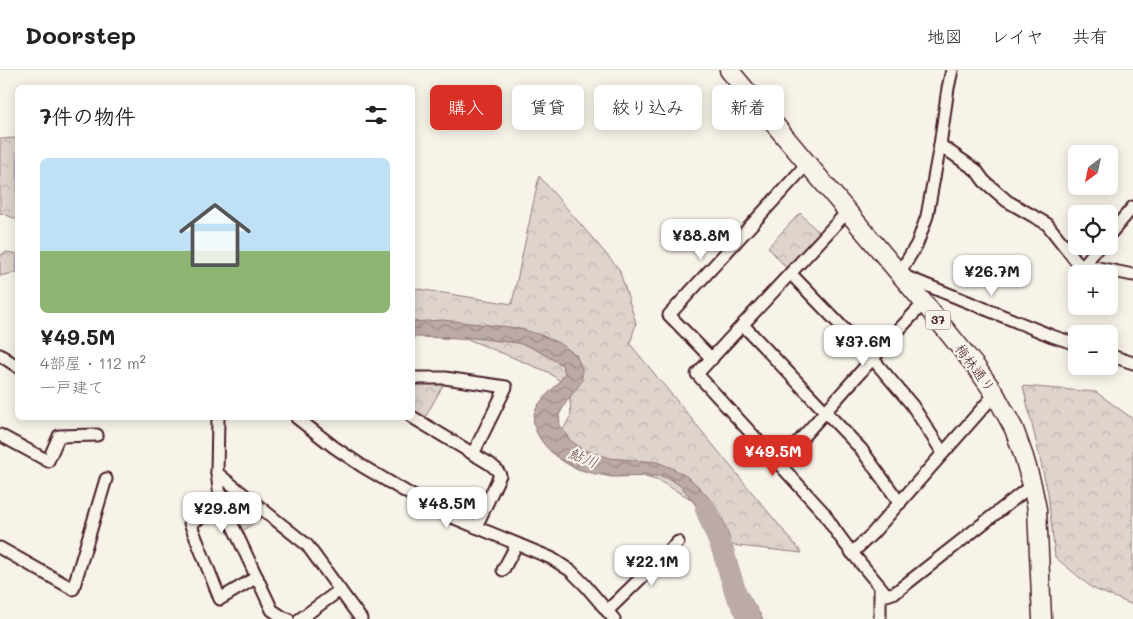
<!DOCTYPE html>
<html lang="ja">
<head>
<meta charset="utf-8">
<style>
	:root { --surface:#fff; --page:#f6f6f6; --text:#222; --muted:#767676; --line:#e0e0e0; --accent:#d93025 }
	body { margin:0; font-family:Mali,"Klee One",sans-serif; background:var(--page); color:var(--text); height:100vh; display:flex; flex-direction:column; font-size:19px; white-space:nowrap }
	* { box-sizing:border-box; margin:0 }
	p { font-size:16px; color:var(--muted) }
	.icon { flex:none; width:28px; height:28px; fill:none; stroke:currentColor; stroke-width:2; stroke-linecap:round; stroke-linejoin:round }
	.map { position:relative; flex:1; overflow:hidden }
	.details { position:absolute; left:15px; top:15px; width:400px; height:335px; display:flex; flex-direction:column; background:var(--surface); border-radius:8px; box-shadow:0 2px 12px #0003 }
	.details>* { flex:none }
	.hud { position:absolute; left:430px; top:15px; width:475px; height:45px; display:flex; gap:10px }
	.needle { width:32px; rotate:213deg }
	.controls { position:absolute; left:1068px; top:75px; display:grid; gap:10px }
	.controls a { display:grid; place-items:center; width:50px; height:50px; border-radius:8px; background:var(--surface); box-shadow:0 2px 12px #0003; font-size:25px }
	.price { position:absolute; translate:-50% -42px; padding:0 11px; border-radius:10px; background:#fff; color:#222; font-size:16px; line-height:32px; filter:drop-shadow(0 1px 2px #0008) }
	.price::after { content:''; position:absolute; left:50%; top:30px; width:15px; height:11px; margin-left:-8px; background:inherit; clip-path:polygon(0 0,100% 0,50% 100%) }
	.price.on { background:var(--accent); color:#fff }
	ul { padding:0; list-style:none }
	li { display:grid; align-content:center; gap:10px; height:265px; padding:0 25px }
	li+li { border-top:1px solid var(--line) }
	li span { display:grid; place-items:center; height:155px; border-radius:8px; color:#555 }
	li>.icon { margin-inline-start:auto }
	span .icon { width:90px; height:90px; fill:#fffc; stroke-width:1 }
	li b { font-size:21px }
	h2 { display:flex; justify-content:space-between; align-items:center; height:60px; padding:0 25px; font-size:21px }
	.pill { padding:0 18px; border-radius:8px; background:var(--surface); box-shadow:0 2px 12px #0003; font-size:18px; line-height:45px }
	.pill.on { background:var(--accent); color:#fff }
	header { display:flex; align-items:center; gap:30px; box-sizing:border-box; height:70px; padding:0 25px; background:var(--surface); border-bottom:1px solid var(--line) }
	header strong { font-size:24px }
	nav { display:flex; gap:28px; margin-inline-start:auto; font-size:18px }
	.map>svg:first-child { display:block }
	.forest { fill:url(#forest-crowns); stroke:#947a7c }
	.water { fill:url(#water-waves); stroke:#8e7275 }
	.lines { fill:none; stroke-linecap:round; stroke-linejoin:round }
	.river { stroke:#bcaaa7; stroke-width:22 }
	.street-casing { stroke:#4a1f2b; stroke-width:15 }
	.primary-casing { stroke:#4a1f2b; stroke-width:21 }
	.street { stroke:#f7f3e8; stroke-width:11 }
	.primary { stroke:#f7f3e8; stroke-width:18 }
	.labels { text-anchor:middle; stroke-width:4.5; stroke-linejoin:round; paint-order:stroke }
	.shield { fill:#f7f3e8; stroke:#7e5f64; stroke-width:1 }
	.shield-label { font-size:12px; font-weight:bold; fill:#4a1f2b }
	.street-label { font-size:14px; fill:#4a1f2b; stroke:#f7f3e8 }
	.water-label { font-size:15px; font-style:italic; fill:#6c4950; stroke:#f7f3e8 }
</style>
</head>
<body>
<header>
<strong>Doorstep</strong>
<nav><a>地図</a><a>レイヤ</a><a>共有</a></nav>
</header>
<div class="map">
<svg width="1133" height="549" viewBox="0 0 1133 549">
	<defs>
		<pattern id="forest-crowns" width="20" height="18" patternUnits="userSpaceOnUse" patternTransform="scale(1.25)"><rect width="20" height="18" fill="#ded4cc"/><path d="M2 6a3 3 0 1 1 6 0M12 15a3 3 0 1 1 6 0" fill="none" stroke="#c0b6af"/></pattern>
		<pattern id="water-waves" width="16" height="10" patternUnits="userSpaceOnUse" patternTransform="scale(1.25)"><rect width="16" height="10" fill="#bcaaa7"/><path d="M0 5q4-4 8 0t8 0" fill="none" stroke="#9b8a88"/></pattern>
	</defs>
	<rect width="100%" height="100%" fill="#f7f3e8"/>
	<filter id="ink" filterUnits="userSpaceOnUse"><feTurbulence type="fractalNoise" baseFrequency=".02" numOctaves="2"/><feDisplacementMap in="SourceGraphic" scale="10" xChannelSelector="R" yChannelSelector="G"/><feConvolveMatrix kernelMatrix="1 2 1 2 8 2 1 2 1" color-interpolation-filters="sRGB"/></filter>
	<g filter="url(#ink)">
		<g class="forest">
			<polygon points="17,68 18,68 17,149 0,143 0,69"/>
			<polygon points="539,106 619,199 636,253 630,274 802,483 730,475 723,472 710,450 691,429 659,411 622,400 558,369 571,345 569,318 548,302 470,270 413,266 412,218 512,234"/>
			<polygon points="800,143 822,166 789,201 768,177"/>
			<polygon points="7,182 17,184 17,202 0,206 0,185"/>
			<polygon points="412,308 447,308 422,353 413,347"/>
			<polygon points="1023,316 1096,322 1133,349 1133,535 1092,518 1055,487 1048,423"/>
			<polygon points="217,403 267,444 238,464"/>
		</g>
		<g class="water">
			<path d="M442 250 518 258 541 265 561 274 576 285 582 298V311L565 334 559 345 560 355 569 369 582 379 609 388 657 392 672 398 689 408 701 419 712 432 723 450 730 469 707 467 700 441 682 417 670 409 660 406 612 407C601 405 589 403 578 399 558 392 524 363 536 339 543 325 558 317 565 303L562 295 540 282 528 276 517 273 474 268 413 267V252Z"/>
			<polygon points="711,477 733,478 743,516 763,549 742,549 729,529"/>
		</g>
		<g class="lines">
			<polyline class="river" points="706,439 723,481 736,524 750,549"/>
			<g class="street-casing">
				<g id="street">
					<polyline points="952,0 948,18 940,75 927,146 917,174 899,204 1052,266 1076,274"/>
					<polyline points="940,75 976,100 984,111 1007,131 1047,154 1077,192"/>
					<path d="M847 142 697 304 824 443C842 473 865 498 887 525L896 522 1032 415"/>
					<polyline points="1109,165 1133,137"/>
					<polyline points="1099,176 1084,195 1133,205"/>
					<polyline points="791,204 872,288 912,335 943,383"/>
					<polyline points="743,255 861,379 900,433"/>
					<polyline points="0,285 18,297"/>
					<polyline points="1109,285 1133,293"/>
					<polyline points="712,289 669,245 807,94"/>
					<polyline points="412,308 445,308 506,317 473,384"/>
					<polyline points="412,347 490,394 497,400 500,405 476,457"/>
					<polyline points="218,348 217,403 219,419 224,437 272,540 284,548 288,549"/>
					<polyline points="297,348 334,377 362,396 440,442 551,488 571,501 585,515 614,549"/>
					<polyline points="0,365 48,391 59,366 97,365"/>
					<path d="M779 393C828 340 874 285 924 233"/>
					<polyline points="217,403 307,475 361,549"/>
					<polyline points="224,437 190,453 220,529 257,507"/>
					<polyline points="0,478 73,519 106,409"/>
					<polyline points="852,483 872,464 995,324"/>
					<polyline points="503,500 517,474"/>
					<polyline points="607,541 678,472"/>
					<polyline points="300,549 340,520"/>
					<polyline points="880,549 880,517"/>
				</g>
			</g>
			<g class="primary-casing">
				<polyline id="primary" points="729,0 924,233 976,297 995,324 1014,359 1024,387 1032,415 1037,439 1042,549"/>
			</g>
			<use href="#street" class="street"/>
			<use href="#primary" class="primary"/>
		</g>
	</g>
	<g class="labels">
		<rect class="shield" x="925.5" y="240.5" width="25" height="19" rx="4"/>
		<g class="shield-label">
			<text x="938" y="254">37</text>
		</g>
		<g class="street-label">
			<text transform="translate(975 298) rotate(53)" y="5">梅林通り</text>
		</g>
		<g class="water-label">
			<text transform="translate(583 388) rotate(22)" y="5">鮎川</text>
		</g>
	</g>
</svg>
<div class="controls">
<a><svg class="needle" viewBox="-14 -14 28 28"><path d="M0-13l5 13h-10z" fill="#e53935"/><path d="M0 13l5-13h-10z" fill="#767676"/></svg></a>
<a><svg class="icon" aria-label="locate" viewBox="0 0 24 24"><circle cx="12" cy="12" r="6"/><path d="M12 2v4M12 18v4M2 12h4M18 12h4"/></svg></a>
<a>+</a>
<a>−</a>
</div>
<b class="price" style="left:701px;top:191px">¥88.8M</b>
<b class="price" style="left:992px;top:227px">¥26.7M</b>
<b class="price" style="left:863px;top:297px">¥37.6M</b>
<b class="price on" style="left:773px;top:407px">¥49.5M</b>
<b class="price" style="left:447px;top:459px">¥48.5M</b>
<b class="price" style="left:222px;top:464px">¥29.8M</b>
<b class="price" style="left:652px;top:517px">¥22.1M</b>
<div class="hud">
<a class="pill on">購入</a>
<a class="pill">賃貸</a>
<a class="pill">絞り込み</a>
<a class="pill">新着</a>
</div>
<section class="details">
<h2>7件の物件<svg class="icon" aria-label="filters" viewBox="0 0 24 24"><path d="M4 7h16M4 17h16"/><circle cx="9" cy="7" r="2"/><circle cx="15" cy="17" r="2"/></svg></h2>
<ul>
<li><span style="background:linear-gradient(#bfe0f5 60%,#8fb573 0)"><svg class="icon" aria-label="home" viewBox="0 0 24 24"><path d="M3 11l9-7 9 7M6 9v11h12V9"/></svg></span><div><b>¥49.5M</b><p>4部屋 · 112 m²</p><p>一戸建て</p></div></li>
</ul>
</section>
</div>
</body>
</html>
